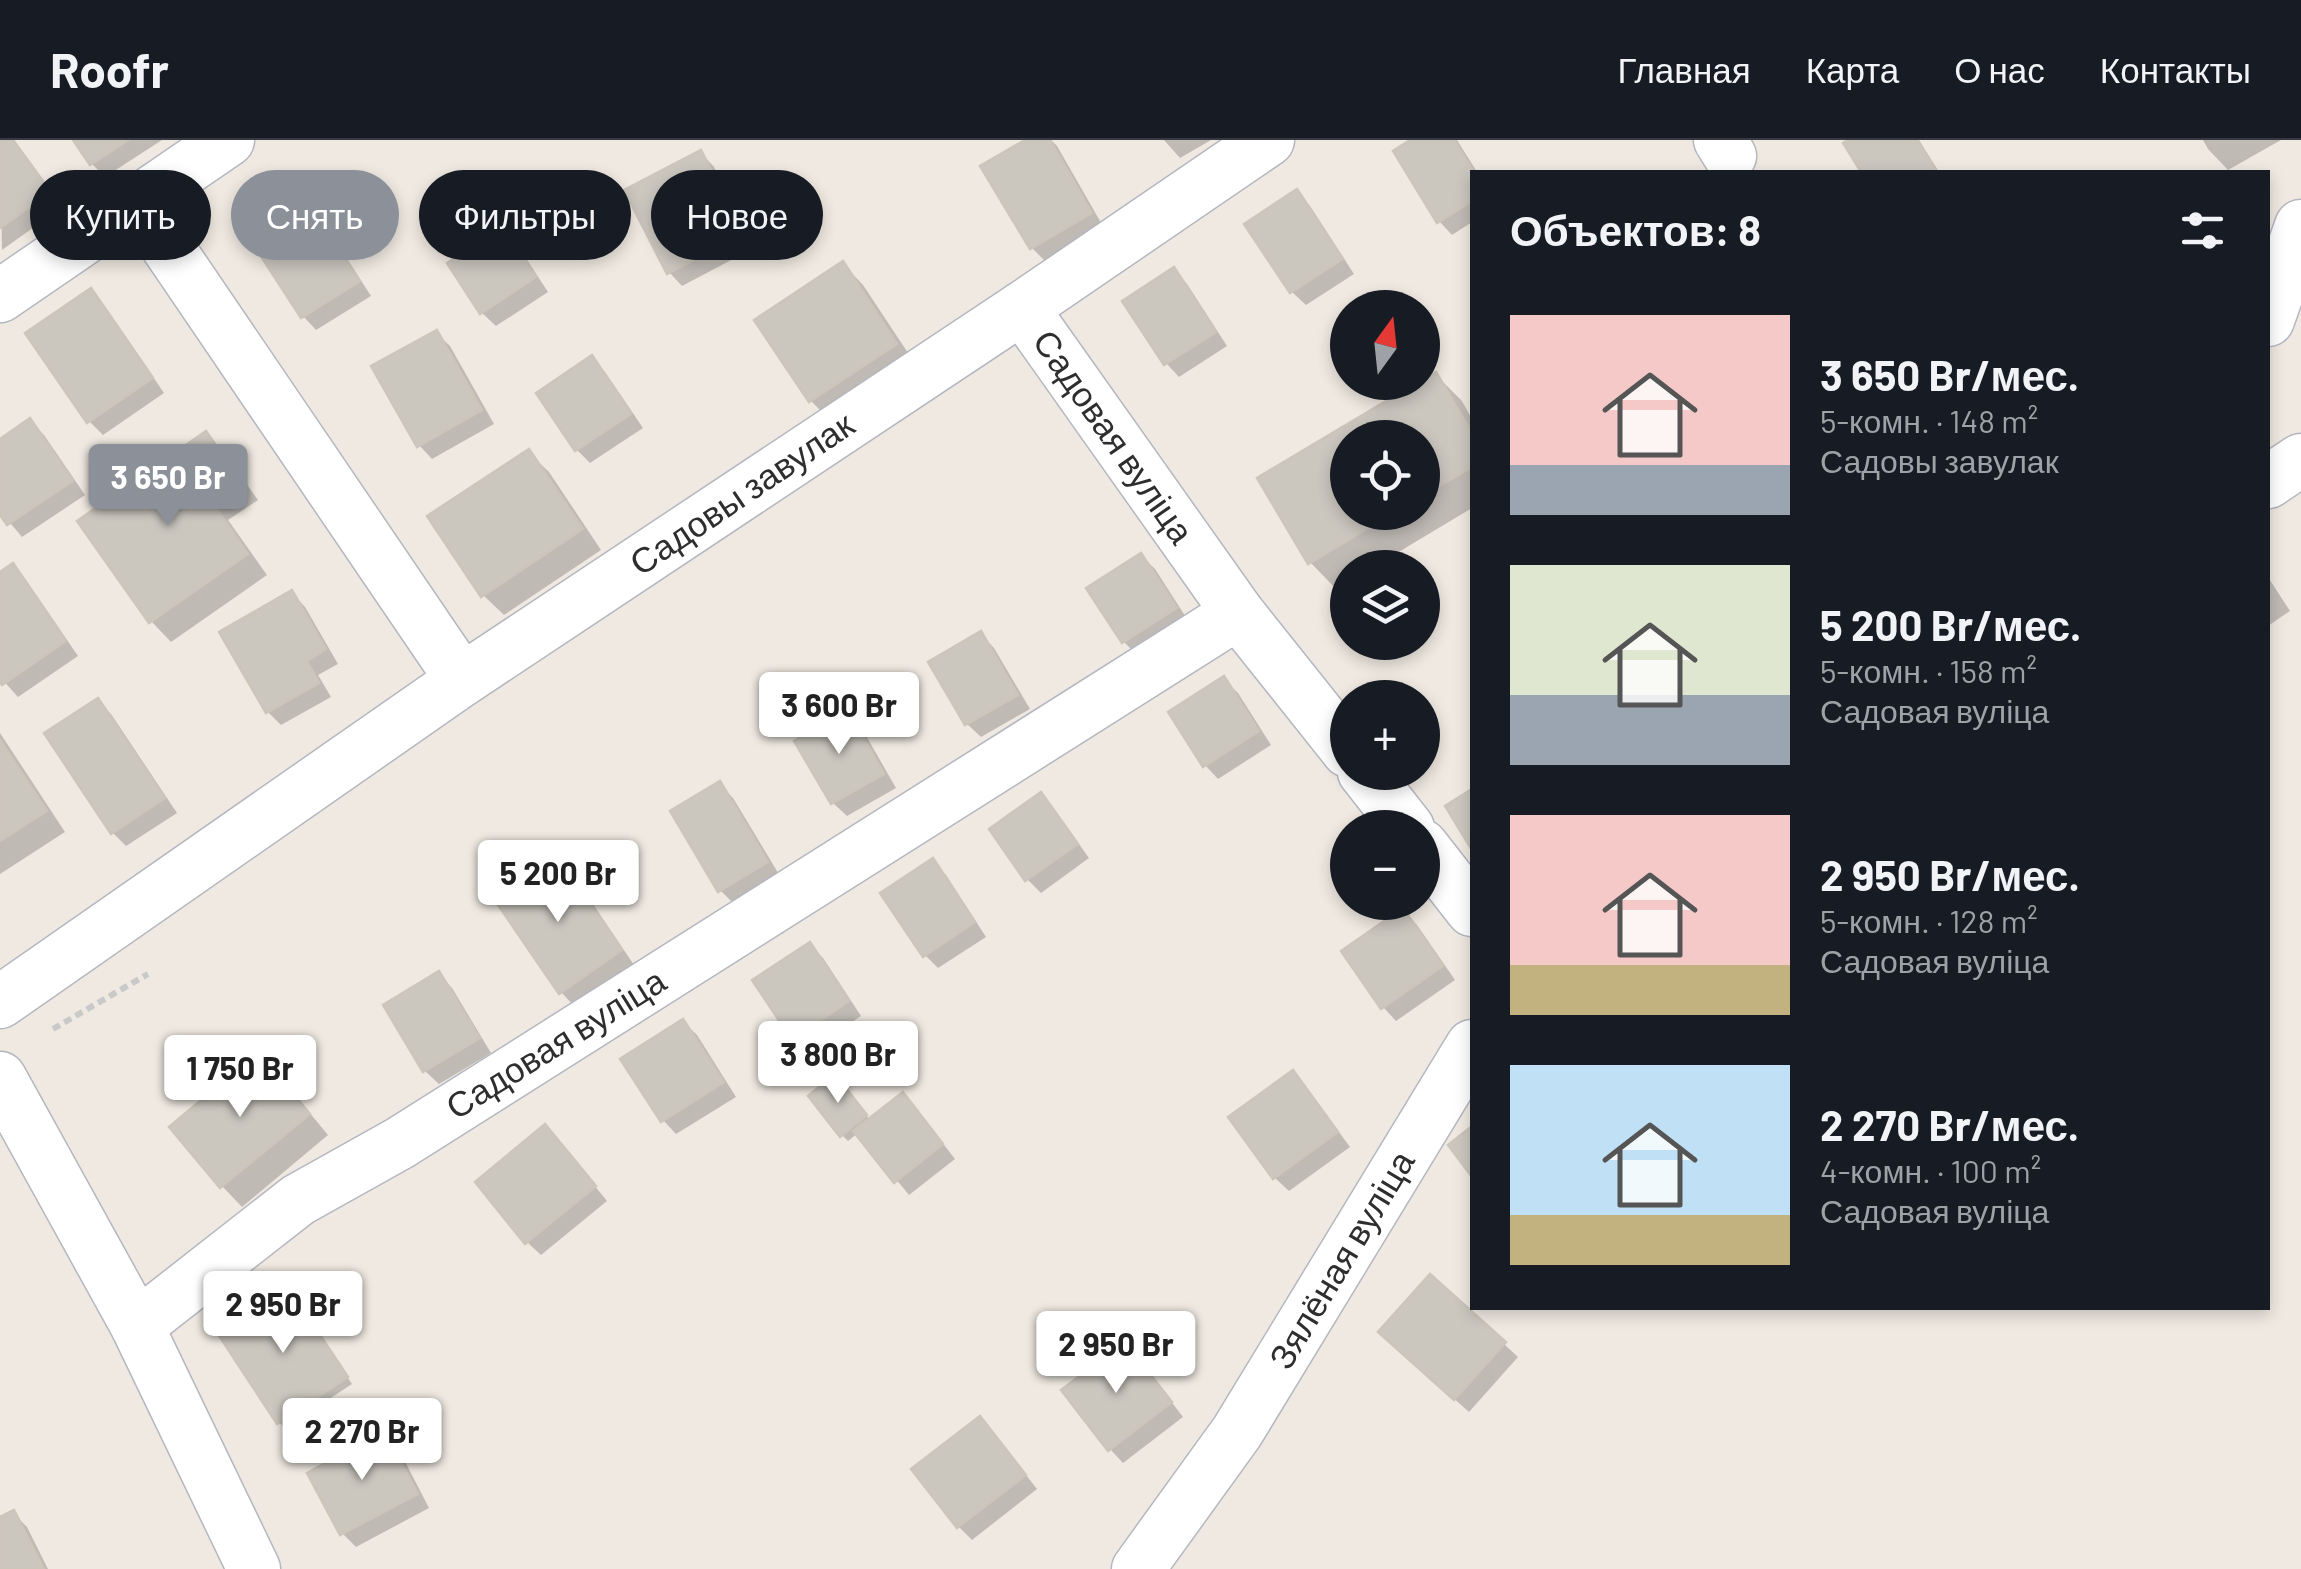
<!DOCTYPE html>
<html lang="ru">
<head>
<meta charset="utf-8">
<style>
	:root { --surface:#171b24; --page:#242831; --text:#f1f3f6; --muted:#9ea1a6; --line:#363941; --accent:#8c9099 }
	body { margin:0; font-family:Barlow,sans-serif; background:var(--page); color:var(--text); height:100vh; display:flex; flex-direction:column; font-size:38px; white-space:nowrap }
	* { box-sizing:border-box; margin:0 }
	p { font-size:32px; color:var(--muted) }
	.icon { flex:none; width:55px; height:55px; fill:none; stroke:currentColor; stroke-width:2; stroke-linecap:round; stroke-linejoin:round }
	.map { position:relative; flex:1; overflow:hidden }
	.sheet { position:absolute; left:1470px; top:30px; width:800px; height:1140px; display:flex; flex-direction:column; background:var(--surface); border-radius:0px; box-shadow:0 5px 15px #0003 }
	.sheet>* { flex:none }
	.hud { position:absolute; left:30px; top:30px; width:950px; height:90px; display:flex; gap:20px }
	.needle { width:65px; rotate:15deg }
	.buttons { position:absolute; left:1330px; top:150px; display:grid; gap:20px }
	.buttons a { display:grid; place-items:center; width:110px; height:110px; border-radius:50%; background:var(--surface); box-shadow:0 5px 15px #0003; font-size:50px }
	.price { position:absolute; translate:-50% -85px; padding:0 22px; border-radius:10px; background:#fff; color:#222; font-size:32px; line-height:65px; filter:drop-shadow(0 2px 5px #0008) }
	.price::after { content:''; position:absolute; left:50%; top:60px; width:30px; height:22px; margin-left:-15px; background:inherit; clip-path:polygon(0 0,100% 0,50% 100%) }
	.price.active { background:var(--accent); color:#fff }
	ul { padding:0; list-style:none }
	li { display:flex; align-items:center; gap:30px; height:250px; padding:0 40px }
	li span { display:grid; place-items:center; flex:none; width:280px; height:200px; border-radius:0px; color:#555 }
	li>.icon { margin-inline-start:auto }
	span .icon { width:120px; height:120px; fill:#fffc; stroke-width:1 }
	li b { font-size:42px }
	h2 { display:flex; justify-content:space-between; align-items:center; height:120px; padding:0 40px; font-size:42px }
	.tag { padding:0 35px; border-radius:45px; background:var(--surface); box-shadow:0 5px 15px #0003; font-size:35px; line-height:90px }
	.tag.active { background:var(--accent); color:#fff }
	header { display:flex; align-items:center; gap:60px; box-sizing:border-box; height:140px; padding:0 50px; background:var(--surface); border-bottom:2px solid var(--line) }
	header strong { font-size:48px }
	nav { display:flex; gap:55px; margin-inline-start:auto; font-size:35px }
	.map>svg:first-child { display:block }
	.shadow { fill:#0003; fill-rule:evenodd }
	.building { fill:#cbc7bf; stroke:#cbc5ba; stroke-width:2.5 }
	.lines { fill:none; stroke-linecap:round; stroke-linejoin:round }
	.minor-casing { stroke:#b4b7c1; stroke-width:55 }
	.path { stroke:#c9c9c9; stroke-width:6; stroke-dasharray:8 5; stroke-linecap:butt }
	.minor { stroke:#fff; stroke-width:52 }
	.labels { text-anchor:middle; stroke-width:10; stroke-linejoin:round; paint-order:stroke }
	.street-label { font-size:35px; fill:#2e2e2e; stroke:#fff }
</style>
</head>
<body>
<header>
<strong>Roofr</strong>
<nav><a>Главная</a><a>Карта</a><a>О нас</a><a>Контакты</a></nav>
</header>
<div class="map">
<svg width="2301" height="1429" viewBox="0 0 2301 1429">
	<rect width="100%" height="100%" fill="#efe9e1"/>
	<g class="shadow">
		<polygon points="0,0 14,0 62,67 2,110"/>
		<polygon points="76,0 162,0 105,37 92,24"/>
		<polygon points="1030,0 1051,0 1057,6 1104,88 1045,121 1032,108"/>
		<polygon points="1164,0 1211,0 1180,18"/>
		<polygon points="1415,0 1457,0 1477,32 1472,32 1472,82 1452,95 1439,81"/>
		<polygon points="1852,0 1919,0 1939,32 1864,32 1846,4"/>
		<polygon points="2203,0 2281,0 2228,30 2208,9"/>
		<polygon points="701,13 714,27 756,107 682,146 669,132"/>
		<polygon points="1296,52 1310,66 1354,134 1306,165 1292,152 1247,84"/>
		<polygon points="312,70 325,84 371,156 316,190 303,176"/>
		<polygon points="502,90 516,103 548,152 496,186 482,173 450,124"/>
		<polygon points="843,124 863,145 916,225 831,281 811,261 758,181"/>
		<polygon points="1173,130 1187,144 1227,206 1179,237 1166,223"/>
		<polygon points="90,151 104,165 164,253 103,295 89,281"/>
		<polygon points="436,193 450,206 494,284 432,319 419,305"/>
		<polygon points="592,218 605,232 643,288 590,323 577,310"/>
		<path d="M1436 235 1462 261 1472 279V368L1372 428H1348V442L1336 449 1310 422 1260 339ZM1348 298H1422V372H1348Z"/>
		<polygon points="30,282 44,295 85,355 22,397 0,371 0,302"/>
		<polygon points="206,295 226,315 258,360 228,380 267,435 171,502 151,481"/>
		<polygon points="528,312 549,332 601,410 504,475 483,455"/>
		<polygon points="1141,416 1155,429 1189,482 1137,515 1124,502"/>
		<polygon points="12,426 26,440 78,516 18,557 0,537 0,435"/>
		<polygon points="2268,437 2290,471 2268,486"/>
		<polygon points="292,453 305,467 338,524 318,535 331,557 281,585 268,572"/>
		<polygon points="981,494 994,508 1030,569 981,597 967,584"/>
		<polygon points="1224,540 1238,553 1271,605 1218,639 1205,625"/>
		<polygon points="98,561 111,574 177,673 126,706 113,693"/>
		<polygon points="847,573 861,587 896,648 847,676 833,663 798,602"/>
		<polygon points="0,593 65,692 0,734"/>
		<polygon points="720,645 733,658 780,736 734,764 720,750"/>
		<polygon points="1041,656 1054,669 1089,718 1041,753 1027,739 992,690"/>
		<polygon points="558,719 572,733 634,825 574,866 561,852"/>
		<polygon points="932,722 946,735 986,797 938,828 925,815"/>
		<polygon points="1403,771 1417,785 1455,840 1396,881 1383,867"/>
		<polygon points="809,805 823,818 861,876 807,912 794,898"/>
		<polygon points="439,834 452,848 491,913 439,944 425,931 386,866"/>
		<polygon points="683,882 697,895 736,957 676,994 663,980"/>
		<polygon points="259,916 279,936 328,995 242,1067 222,1046"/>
		<polygon points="1292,934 1306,947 1350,1007 1289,1051 1275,1038 1232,978"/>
		<polygon points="841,943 870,980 916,969 955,1019 909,1055 858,993 848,1001 842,995"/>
		<polygon points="558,1001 607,1061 541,1115 527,1102"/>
		<polygon points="294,1156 352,1244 285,1288 279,1282"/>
		<polygon points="1504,1204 1518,1217 1469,1272 1394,1205"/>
		<polygon points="1125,1205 1138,1218 1183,1277 1123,1323 1110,1309"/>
		<polygon points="993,1293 1037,1349 972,1400 959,1387"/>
		<polygon points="384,1294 398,1308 429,1368 356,1407 342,1393"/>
		<polygon points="13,1373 27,1387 48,1429 0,1429 0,1380"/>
	</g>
	<g class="building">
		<polygon points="0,0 13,0 51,52 0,88"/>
		<polygon points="73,0 128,0 90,25"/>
		<polygon points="1025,0 1050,0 1092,73 1030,109 980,26"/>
		<polygon points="1410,0 1454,0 1474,32 1472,61 1437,83 1393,11"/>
		<polygon points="1848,0 1917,0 1937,32 1861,32 1843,3"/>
		<polygon points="701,10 744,93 667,134 624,50"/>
		<polygon points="1297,49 1343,119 1290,153 1244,84"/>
		<polygon points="312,67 360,141 301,178 253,104"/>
		<polygon points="503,86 536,137 480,174 447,123"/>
		<polygon points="843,121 897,204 809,262 754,180"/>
		<polygon points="1174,127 1216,192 1164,225 1122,161"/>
		<polygon points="91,148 153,238 87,283 25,193"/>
		<polygon points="437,190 482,270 417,307 371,226"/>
		<polygon points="592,215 631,274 575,311 536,253"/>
		<polygon points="1436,232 1472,293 1472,327 1422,356 1422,298 1348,298 1348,372 1395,372 1308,424 1257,338 1418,242 1422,242 1422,240"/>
		<polygon points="30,278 73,341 7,385 0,375 0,299"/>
		<polygon points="206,291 239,338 210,359 248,414 149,483 77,381"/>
		<polygon points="529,309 583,389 481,457 427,376"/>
		<polygon points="1141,413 1177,468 1122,503 1086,448"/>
		<polygon points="13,423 66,501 2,545 0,542 0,432"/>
		<polygon points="292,450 326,509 307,521 319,543 266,573 219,492"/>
		<polygon points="981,491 1018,555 965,585 928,522"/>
		<polygon points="1224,536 1259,591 1203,627 1168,572"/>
		<polygon points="98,558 165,658 111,694 44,593"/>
		<polygon points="848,570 884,634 831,664 794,601"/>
		<polygon points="0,600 47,671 0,701"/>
		<polygon points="720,641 768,722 718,752 670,671"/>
		<polygon points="1472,649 1472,710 1445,666"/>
		<polygon points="1041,652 1078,704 1025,741 989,689"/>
		<polygon points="558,716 622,810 559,854 494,759"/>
		<polygon points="933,718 975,782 923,817 880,753"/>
		<polygon points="1403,768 1443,826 1381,869 1341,811"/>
		<polygon points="810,802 849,861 792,900 752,840"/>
		<polygon points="439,831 480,898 423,932 383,865"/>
		<polygon points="683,879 724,942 661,982 620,919"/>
		<polygon points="259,912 310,974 220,1048 169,987"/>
		<polygon points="1293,930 1338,992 1273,1039 1228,977"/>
		<polygon points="835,934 867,975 840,997 808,956"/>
		<polygon points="903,952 943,1004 894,1043 853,991"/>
		<polygon points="545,984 596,1046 525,1104 475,1042"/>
		<polygon points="1472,986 1472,1037 1448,1005"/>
		<polygon points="1430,1134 1506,1202 1454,1260 1378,1192"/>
		<polygon points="288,1147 348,1237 277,1284 218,1194"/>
		<polygon points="1125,1202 1172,1262 1108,1311 1061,1250"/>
		<polygon points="980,1276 1026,1335 957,1388 911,1329"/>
		<polygon points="384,1291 418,1354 340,1395 307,1333"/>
		<polygon points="14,1370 44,1429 0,1429 0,1377"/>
	</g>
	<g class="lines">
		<g class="minor-casing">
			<g id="minor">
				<polyline points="1268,0 1022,168 1238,473 1348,611"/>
				<polyline points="1720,0 1730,16"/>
				<polyline points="137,62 462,540"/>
				<polyline points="0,156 228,0"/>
				<polyline points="2268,180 2301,86"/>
				<polyline points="2268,342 2301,320"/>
				<polyline points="1364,632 1408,688"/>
				<polyline points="1422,706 1472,770"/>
				<polyline points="0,862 462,540 1022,168"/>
				<polyline points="0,938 137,1186 254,1429"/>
				<polyline points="137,1186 298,1060 400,1003 1238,473"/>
				<polyline points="1138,1429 1237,1292 1472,906"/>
			</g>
		</g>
		<polyline class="path" points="53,889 148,834"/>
		<use href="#minor" class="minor"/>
	</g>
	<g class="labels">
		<g class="street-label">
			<text transform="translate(1113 297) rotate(55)" y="12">Садовая вуліца</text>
			<text transform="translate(742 354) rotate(-34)" y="12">Садовы завулак</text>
			<text transform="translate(556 904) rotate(-32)" y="12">Садовая вуліца</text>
			<text transform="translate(1342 1120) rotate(-59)" y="12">Зялёная вуліца</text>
		</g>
	</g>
</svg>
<div class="buttons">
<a><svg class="needle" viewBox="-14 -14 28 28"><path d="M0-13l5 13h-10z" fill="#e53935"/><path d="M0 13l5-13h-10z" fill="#9ea1a6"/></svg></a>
<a><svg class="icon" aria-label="locate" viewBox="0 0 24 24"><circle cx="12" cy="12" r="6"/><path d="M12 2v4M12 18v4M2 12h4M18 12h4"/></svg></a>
<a><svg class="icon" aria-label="layers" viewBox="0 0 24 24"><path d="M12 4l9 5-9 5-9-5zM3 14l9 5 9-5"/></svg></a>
<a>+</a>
<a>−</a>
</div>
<b class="price active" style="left:168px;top:389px">3 650 Br</b>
<b class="price" style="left:839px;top:617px">3 600 Br</b>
<b class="price" style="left:558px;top:785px">5 200 Br</b>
<b class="price" style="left:838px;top:966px">3 800 Br</b>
<b class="price" style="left:240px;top:980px">1 750 Br</b>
<b class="price" style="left:283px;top:1216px">2 950 Br</b>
<b class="price" style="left:1116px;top:1256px">2 950 Br</b>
<b class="price" style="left:362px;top:1343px">2 270 Br</b>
<div class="hud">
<a class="tag">Купить</a>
<a class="tag active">Снять</a>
<a class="tag">Фильтры</a>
<a class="tag">Новое</a>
</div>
<section class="sheet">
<h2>Объектов: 8<svg class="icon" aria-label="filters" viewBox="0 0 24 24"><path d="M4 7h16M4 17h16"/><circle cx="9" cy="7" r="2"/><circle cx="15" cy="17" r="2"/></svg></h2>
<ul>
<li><span style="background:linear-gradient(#f6c9c9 75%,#9aa5b1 0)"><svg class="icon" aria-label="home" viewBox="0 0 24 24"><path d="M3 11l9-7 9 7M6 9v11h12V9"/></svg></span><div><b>3 650 Br/мес.</b><p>5-комн. · 148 m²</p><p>Садовы завулак</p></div></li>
<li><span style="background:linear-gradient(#dfe7d0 65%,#9aa5b1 0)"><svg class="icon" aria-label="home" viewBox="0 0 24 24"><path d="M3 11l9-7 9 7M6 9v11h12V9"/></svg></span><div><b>5 200 Br/мес.</b><p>5-комн. · 158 m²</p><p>Садовая вуліца</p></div></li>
<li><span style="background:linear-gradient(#f6c9c9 75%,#c2b280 0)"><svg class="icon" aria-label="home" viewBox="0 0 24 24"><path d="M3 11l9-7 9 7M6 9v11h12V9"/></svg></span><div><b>2 950 Br/мес.</b><p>5-комн. · 128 m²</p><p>Садовая вуліца</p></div></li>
<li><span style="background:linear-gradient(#bfe0f5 75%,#c2b280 0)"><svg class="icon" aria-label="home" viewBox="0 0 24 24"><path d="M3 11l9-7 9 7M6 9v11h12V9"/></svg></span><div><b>2 270 Br/мес.</b><p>4-комн. · 100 m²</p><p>Садовая вуліца</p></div></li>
</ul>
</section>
</div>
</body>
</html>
